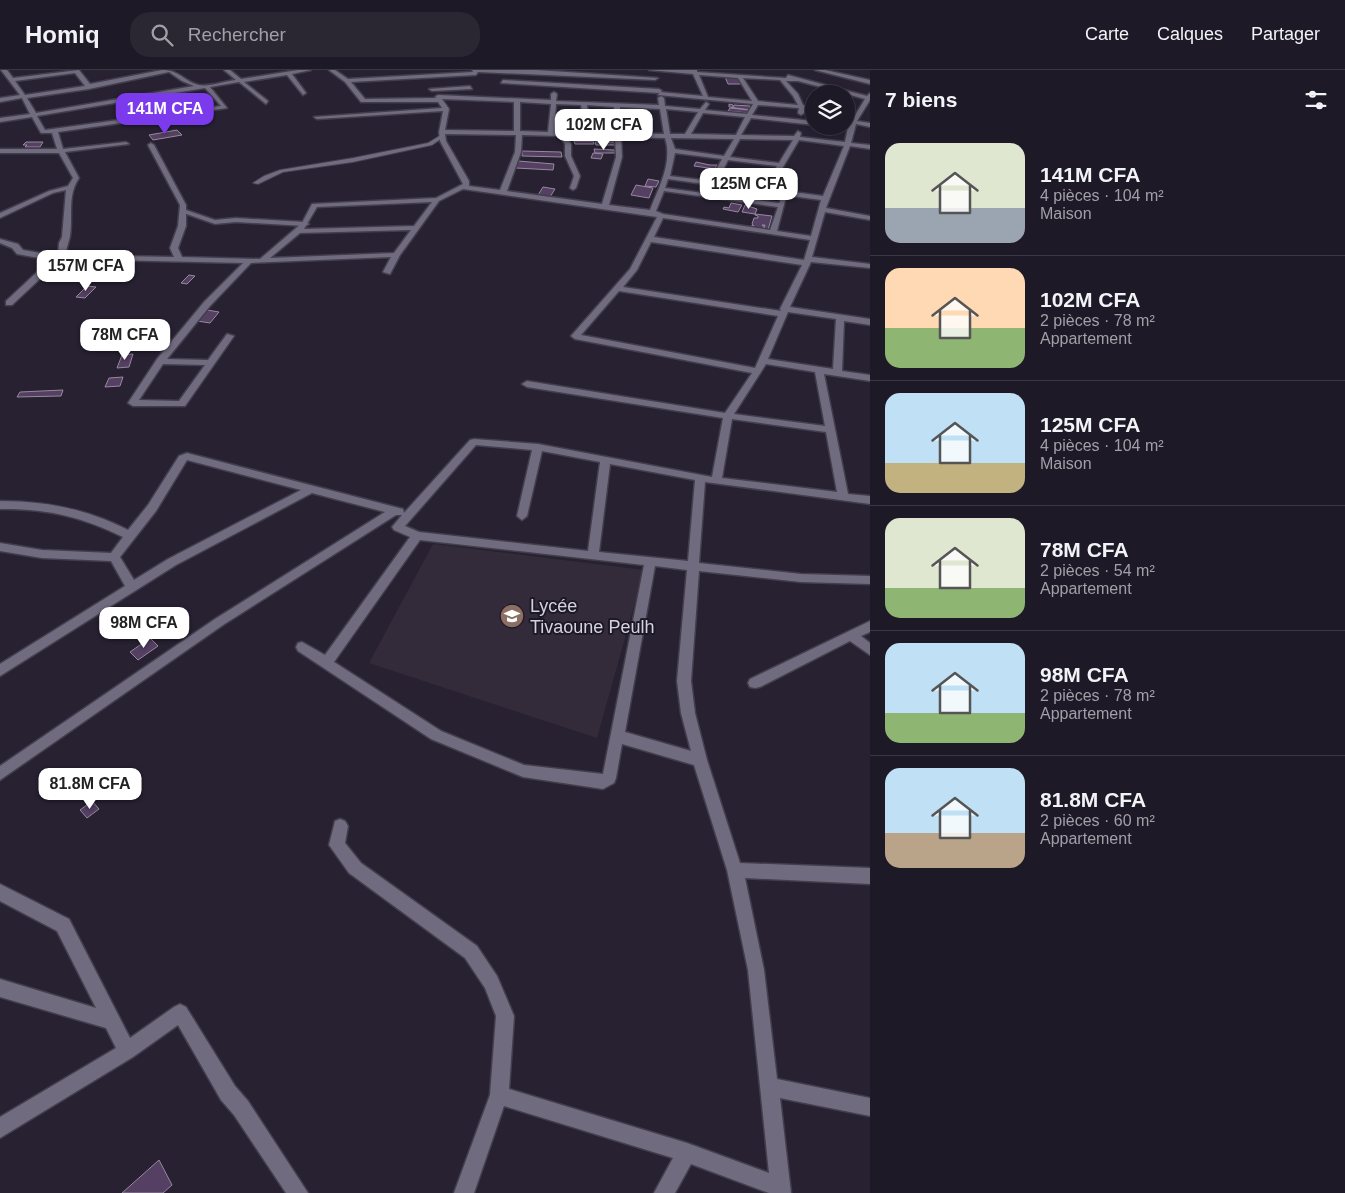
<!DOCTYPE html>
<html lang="fr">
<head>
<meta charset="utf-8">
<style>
	:root { --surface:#1d1926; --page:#2a2632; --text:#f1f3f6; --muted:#a0a0a7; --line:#3b3843; --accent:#7c3aed }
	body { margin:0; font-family:Arial,sans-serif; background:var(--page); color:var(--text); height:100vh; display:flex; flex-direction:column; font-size:19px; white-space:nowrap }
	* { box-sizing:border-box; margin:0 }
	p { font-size:16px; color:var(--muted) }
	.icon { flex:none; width:28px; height:28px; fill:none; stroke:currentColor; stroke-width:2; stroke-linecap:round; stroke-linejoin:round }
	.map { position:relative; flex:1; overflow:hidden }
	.drawer { display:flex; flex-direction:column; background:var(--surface); width:475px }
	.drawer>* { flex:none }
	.fabs { position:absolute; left:805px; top:15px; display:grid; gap:10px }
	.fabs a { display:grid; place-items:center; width:50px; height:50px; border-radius:50%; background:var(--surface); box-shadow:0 2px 12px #0003,0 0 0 1px var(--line); font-size:25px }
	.price { position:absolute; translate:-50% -42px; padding:0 11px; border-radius:10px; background:#fff; color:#222; font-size:16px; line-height:32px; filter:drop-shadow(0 1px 2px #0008) }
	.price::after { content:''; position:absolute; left:50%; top:30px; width:15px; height:11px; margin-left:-8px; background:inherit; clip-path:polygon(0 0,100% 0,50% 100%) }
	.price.selected { background:var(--accent); color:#fff }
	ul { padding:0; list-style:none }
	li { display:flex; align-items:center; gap:15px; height:125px; padding:0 15px }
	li+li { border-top:1px solid var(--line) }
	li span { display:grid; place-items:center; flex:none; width:140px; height:100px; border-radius:15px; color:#555 }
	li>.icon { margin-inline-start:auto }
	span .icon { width:60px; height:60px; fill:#fffc; stroke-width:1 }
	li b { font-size:21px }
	h2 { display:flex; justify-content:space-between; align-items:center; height:60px; padding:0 15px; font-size:21px }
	header { display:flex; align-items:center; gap:30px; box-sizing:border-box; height:70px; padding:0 25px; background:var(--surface); border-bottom:1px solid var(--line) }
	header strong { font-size:24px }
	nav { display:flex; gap:28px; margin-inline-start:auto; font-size:18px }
	.search { width:350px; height:45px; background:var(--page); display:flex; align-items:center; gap:12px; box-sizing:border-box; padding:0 18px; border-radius:20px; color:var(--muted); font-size:19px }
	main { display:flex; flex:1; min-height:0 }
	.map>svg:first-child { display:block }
	.education { fill:#342b3a }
	.building { fill:#553f63; stroke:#958a9d }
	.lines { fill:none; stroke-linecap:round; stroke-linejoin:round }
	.service-casing { stroke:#433e4c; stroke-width:2 }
	.pedestrian-casing { stroke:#433e4c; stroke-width:3 }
	.minor-casing { stroke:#433e4c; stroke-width:3 }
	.service { fill:#716b7f; fill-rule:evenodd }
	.pedestrian { fill:#716b7f; fill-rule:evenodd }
	.minor { fill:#716b7f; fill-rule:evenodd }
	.labels { text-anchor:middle; stroke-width:4; stroke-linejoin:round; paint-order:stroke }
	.poi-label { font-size:18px; fill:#d5d2dd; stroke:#1d1828; text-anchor:start }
</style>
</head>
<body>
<header>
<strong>Homiq</strong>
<div class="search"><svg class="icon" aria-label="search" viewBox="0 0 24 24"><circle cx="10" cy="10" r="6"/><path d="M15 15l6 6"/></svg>Rechercher</div>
<nav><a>Carte</a><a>Calques</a><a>Partager</a></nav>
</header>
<main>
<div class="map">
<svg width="870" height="1123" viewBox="0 0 870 1123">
	<rect width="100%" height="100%" fill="#272132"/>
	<polygon class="education" points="433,474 644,500 597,668 369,593"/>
	<g class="building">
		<polygon points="725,7 737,8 741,14 728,14"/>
		<polygon points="729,34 733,35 733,37 734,35 750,36 750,40 729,37"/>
		<polygon points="730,38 749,40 748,43 728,41"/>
		<polygon points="177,60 182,65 153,70 149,65"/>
		<polygon points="574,71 593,71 594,74 575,74"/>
		<polygon points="26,72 43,72 40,77 25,77 27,75 23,75"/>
		<polygon points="595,72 614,72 615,75 596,75"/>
		<polygon points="594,79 614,80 615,83 595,83"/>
		<polygon points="522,81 561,82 562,87 522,86"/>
		<polygon points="593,83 603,84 601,89 591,88"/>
		<polygon points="518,91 554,94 553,100 516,98"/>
		<polygon points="696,92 710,95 717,95 715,99 694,96"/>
		<polygon points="741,108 765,112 765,114 741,111"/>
		<polygon points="648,109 659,111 656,117 645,116"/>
		<polygon points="636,115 653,118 649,128 631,125"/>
		<polygon points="543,117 555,119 550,127 538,125"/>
		<polygon points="731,133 742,135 738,142 723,139 724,137 729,138"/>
		<polygon points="745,135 757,139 755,144 742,142"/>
		<polygon points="755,144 772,146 768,160 764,160 765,155 762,155 764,156 762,160 751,158 752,155 754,156 752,154 754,148 758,148 758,146 755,145"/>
		<polygon points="189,205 195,206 187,214 181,213"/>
		<polygon points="87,216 96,217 85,228 76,227"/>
		<polygon points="207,240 219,242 210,253 197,251"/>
		<polygon points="133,284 129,297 117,298 122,285"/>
		<polygon points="123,307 120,316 105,317 109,308"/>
		<polygon points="63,320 61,326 17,327 20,322"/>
		<polygon points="150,568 158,576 138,590 130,582"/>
		<polygon points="92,731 99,739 87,748 80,740"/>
		<polygon points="159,1090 172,1115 163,1123 122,1123"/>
	</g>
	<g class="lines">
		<g class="service-casing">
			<polygon id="service" points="441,65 445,66 432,75 353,92 283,102 258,114 253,113 264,106 280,100 353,88 428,73"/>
		</g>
		<g class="pedestrian-casing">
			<polygon id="pedestrian" points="183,139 215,150 236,148 305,152 309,154 305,156 236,152 215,154 181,142 180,141"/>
		</g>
		<g class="minor-casing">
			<g id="minor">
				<path d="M1 0H7L13 8 79 0 90 14 162 0C180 0 183 11 199 15 209 17 225 11 236 10L224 0H230L241 9 298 0H311L292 4 306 23 303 25 287 5 244 12 268 31 266 34 239 12 210 17 227 38 58 62 63 79 126 72 129 74 65 82 79 108C67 126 73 145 70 166 69 172 66 178 66 185L174 187 170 178 178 156 180 135 148 75 151 73 154 75 186 135V156L178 178 182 187 260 189 302 153 312 134 436 128 463 114 440 71 439 62 443 41 317 49 314 47 442 38 438 32H361L345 12 329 0H335L348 9 473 2 472 0H536L658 8 655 10 478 2 476 5 351 12 365 29 437 28 435 27 438 25 551 30V24L554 22 557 24 556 31 659 35 658 28 661 26 664 28 665 36 700 39 706 32 709 34 705 40 747 44 753 34 658 25 660 22 703 26 693 4 649 0H697V2L786 8 788 5 867 26 870 23V30L857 51 870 53V57L856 54 851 73 870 75V79L850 76 826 138 870 146V150L825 142 812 187 870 194V198L811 192 790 237 870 249V255L844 251 842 301 870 305V311L824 304 848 424 870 426V434L705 412 699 493 801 504 870 506V514L801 512 699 501 691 611 695 643 707 690 740 793 870 798V814L745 808 764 900 777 1009 870 1028V1046L780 1028 791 1123H769L691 1094 675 1123H654L673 1088 504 1036 474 1123H454L490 1025 496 946 485 918 465 888 349 803 329 775 335 751 340 749 345 751 348 756 345 773 361 793 477 876 497 906 514 946 509 1019 687 1073 769 1103 748 900 727 800 694 695 622 674 616 708 614 713 603 719 523 707 431 669 298 581 296 577 298 573 302 572 325 585 410 467 394 460 392 457 402 445H396L223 555 0 710V696L215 549 385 442 312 423 176 495 0 606V594L125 516 111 491 42 488 0 481V473L42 480 111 483 123 467C83 447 45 438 0 439V431C46 431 87 439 128 460L148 435 179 386 187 383 399 438 403 439 404 443 470 370 474 369 538 374 712 407 723 348 527 317 522 314 527 311 725 343 752 303 575 269 571 266 630 199 657 147 463 119 439 131 400 185 390 204 383 202 391 187 251 193 210 236 167 289 208 290 227 264 234 266 185 336H133L128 333 157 289 204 232 243 193 63 189 59 191 12 235H6V231L50 190 17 184 12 178 0 173V169L18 174 23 180 58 186 59 173 62 167 66 120 53 123 0 148V143L49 121 68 116 73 108 59 83H0V79H57L52 63H41L32 47 0 52V48L30 44 22 28 0 32V28L20 25ZM169 2 182 11 194 16 36 43 27 28 89 19ZM75 3 85 16 25 25 15 11ZM699 5 738 8 752 31 708 27ZM743 8 780 10 793 26 798 35 758 31ZM786 11H798L865 29 848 57 845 72 800 67 801 63 798 61 794 66 741 65 751 48 814 55V51L752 45 758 35 799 38 798 43 801 45 804 43V39L814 40V36L803 35 798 24ZM205 18 221 36 45 60 37 46ZM442 29 514 32V61L445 60 449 39ZM520 32 551 34 548 62 520 61ZM556 34 581 35 585 63 554 62ZM587 35 614 37 615 63H591ZM620 37 660 39 664 64 621 63ZM666 39 698 42 685 64H670ZM703 43 745 47 736 65 691 64ZM445 64 516 65 515 82 500 120 469 116V111L446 71ZM522 65 560 66 565 74V86L574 106 570 118 573 120 576 118 580 106 571 86V74L566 66 615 67 616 87 602 134 507 121 521 82ZM621 67 665 68C673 92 659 117 650 140L609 135 622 87ZM671 68 734 69 724 86 675 79ZM740 69 793 70 779 93 730 87ZM799 70 844 76 823 126 770 119ZM675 83 722 89 710 111 670 106ZM728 90 777 96 764 118 717 112ZM668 109 821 130 811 166 777 161 786 127H782L779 133 665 118ZM664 121 778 137 770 160 663 144 656 141ZM432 132 414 156 304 159 317 137ZM663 148 810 170 804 190 654 167ZM411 160 394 183 270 188 300 163ZM651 172 802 195 780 239 781 241 623 217 637 200ZM619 221 778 246 755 298 581 265ZM788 242 836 249 833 299 768 289ZM163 294 205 295 179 331 139 330ZM766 294 815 302 825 356 734 344ZM732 349 826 362 837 422 722 408ZM476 375 532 380 517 446 522 450 527 446 542 381 600 392 588 481 419 462 405 456ZM187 390 301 420 168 489 134 510 120 487 156 441ZM610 394 695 410 688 491 599 482ZM420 470 644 495 603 704 524 695 441 661 334 592ZM655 496 687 500 677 611 681 643 691 681 625 662Z"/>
				<polygon points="815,0 825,0 870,10 870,14"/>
				<polygon points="503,10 659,19 662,21 659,23 501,13"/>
				<polygon points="470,16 472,19 432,21 429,19"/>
				<polygon points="870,551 870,562 861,566 870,573 870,585 850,571 760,617 755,618 750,617 748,613 750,609"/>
				<polygon points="0,814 69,849 130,968 174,937 180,934 186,937 235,1016 248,1031 308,1123 286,1123 234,1045 221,1030 178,955 133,987 0,1068 0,1047 116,978 106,958 0,927 0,909 96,938 57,861 0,831"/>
			</g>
		</g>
		<use href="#service" class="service"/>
		<use href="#pedestrian" class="pedestrian"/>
		<use href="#minor" class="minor"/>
	</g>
	<defs>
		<g id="school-disc" transform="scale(1.25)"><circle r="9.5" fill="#8d6e63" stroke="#1d1828"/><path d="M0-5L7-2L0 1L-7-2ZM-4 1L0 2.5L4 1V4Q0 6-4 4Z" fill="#fff"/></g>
	</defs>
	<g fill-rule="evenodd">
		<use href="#school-disc" x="512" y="546"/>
	</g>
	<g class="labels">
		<g class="poi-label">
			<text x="530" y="542">Lycée<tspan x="530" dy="21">Tivaoune Peulh</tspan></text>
		</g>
	</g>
</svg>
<div class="fabs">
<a><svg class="icon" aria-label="layers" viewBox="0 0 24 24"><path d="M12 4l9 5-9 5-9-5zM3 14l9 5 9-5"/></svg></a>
</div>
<b class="price selected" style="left:165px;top:65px">141M CFA</b>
<b class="price" style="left:604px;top:81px">102M CFA</b>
<b class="price" style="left:749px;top:140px">125M CFA</b>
<b class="price" style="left:86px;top:222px">157M CFA</b>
<b class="price" style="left:125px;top:291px">78M CFA</b>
<b class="price" style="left:144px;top:579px">98M CFA</b>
<b class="price" style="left:90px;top:740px">81.8M CFA</b>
</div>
<section class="drawer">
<h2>7 biens<svg class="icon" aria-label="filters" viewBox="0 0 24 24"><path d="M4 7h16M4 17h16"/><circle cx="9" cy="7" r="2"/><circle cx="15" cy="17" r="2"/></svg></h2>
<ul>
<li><span style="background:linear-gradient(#dfe7d0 65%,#9aa5b1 0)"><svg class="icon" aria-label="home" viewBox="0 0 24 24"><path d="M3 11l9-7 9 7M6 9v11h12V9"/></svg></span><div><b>141M CFA</b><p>4 pièces · 104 m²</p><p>Maison</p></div></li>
<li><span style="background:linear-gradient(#ffd9b3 60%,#8fb573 0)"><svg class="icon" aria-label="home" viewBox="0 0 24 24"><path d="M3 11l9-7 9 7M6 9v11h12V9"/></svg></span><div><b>102M CFA</b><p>2 pièces · 78 m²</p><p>Appartement</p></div></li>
<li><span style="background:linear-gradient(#bfe0f5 70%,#c2b280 0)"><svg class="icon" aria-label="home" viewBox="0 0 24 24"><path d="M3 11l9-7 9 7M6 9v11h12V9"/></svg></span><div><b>125M CFA</b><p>4 pièces · 104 m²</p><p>Maison</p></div></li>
<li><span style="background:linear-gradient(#dfe7d0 70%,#8fb573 0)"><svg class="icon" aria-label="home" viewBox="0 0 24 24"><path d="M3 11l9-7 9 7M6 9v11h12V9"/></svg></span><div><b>78M CFA</b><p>2 pièces · 54 m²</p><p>Appartement</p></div></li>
<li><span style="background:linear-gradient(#bfe0f5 70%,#8fb573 0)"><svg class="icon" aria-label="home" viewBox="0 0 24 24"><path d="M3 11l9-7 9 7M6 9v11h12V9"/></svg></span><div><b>98M CFA</b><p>2 pièces · 78 m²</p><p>Appartement</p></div></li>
<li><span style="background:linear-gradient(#bfe0f5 65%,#b9a48a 0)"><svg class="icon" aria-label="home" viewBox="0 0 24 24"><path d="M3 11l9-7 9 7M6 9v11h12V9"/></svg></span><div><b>81.8M CFA</b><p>2 pièces · 60 m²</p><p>Appartement</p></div></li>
</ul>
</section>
</main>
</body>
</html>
